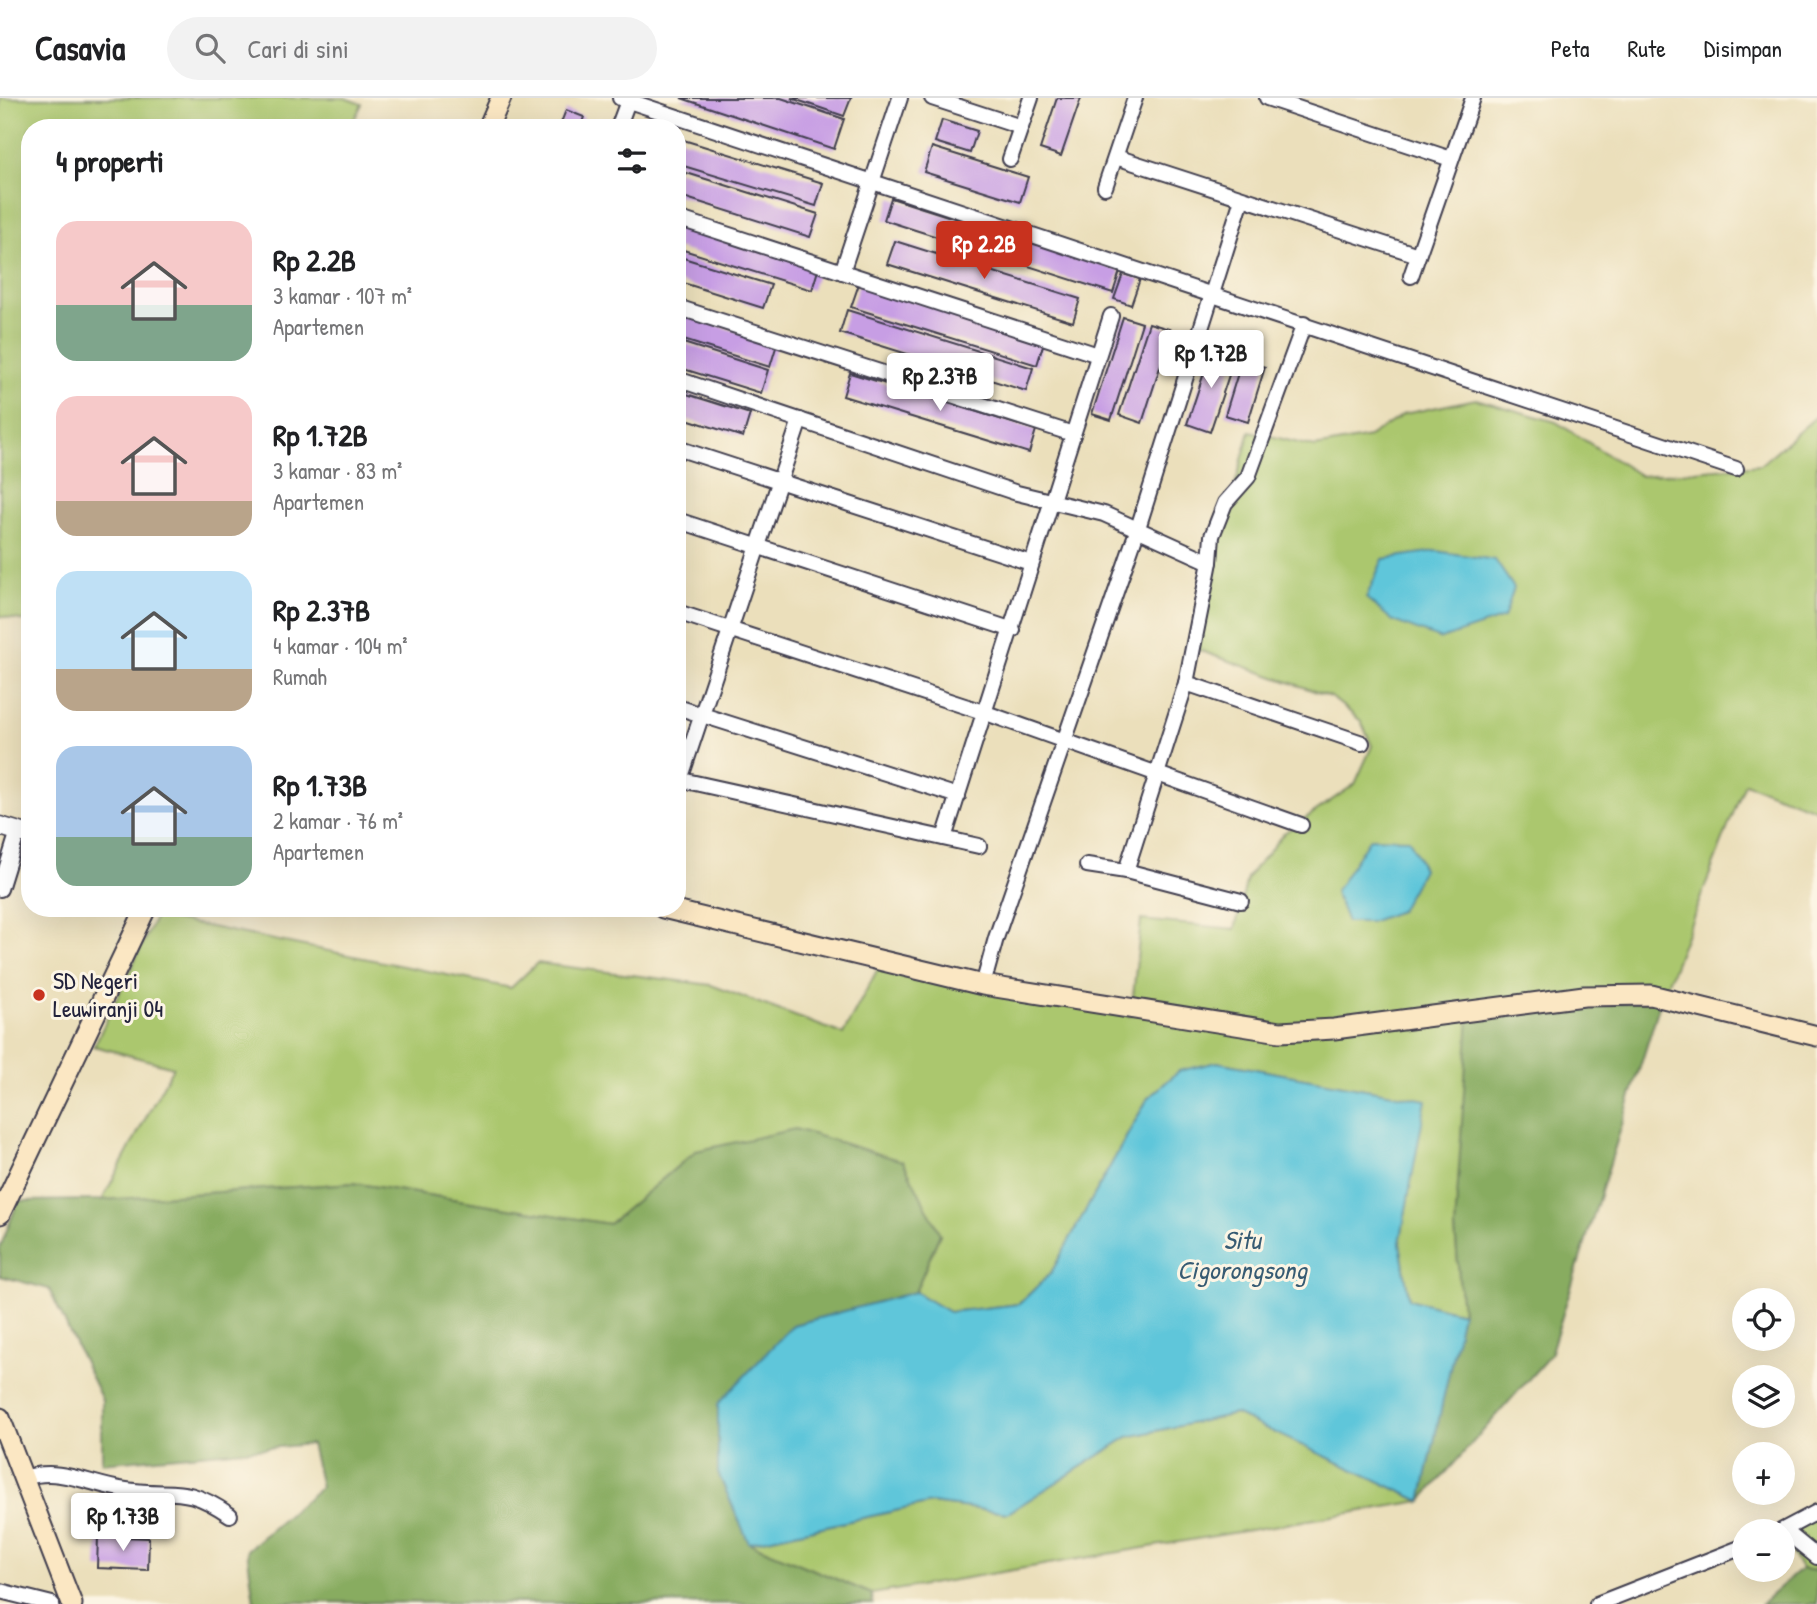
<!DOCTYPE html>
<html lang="id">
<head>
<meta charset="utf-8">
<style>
	:root { --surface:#fff; --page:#f2f2f2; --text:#202124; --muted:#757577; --line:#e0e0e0; --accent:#c8321e }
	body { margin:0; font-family:"Patrick Hand",sans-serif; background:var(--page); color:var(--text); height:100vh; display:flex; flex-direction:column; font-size:26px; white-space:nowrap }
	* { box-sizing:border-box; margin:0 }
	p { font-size:23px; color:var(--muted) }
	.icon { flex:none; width:38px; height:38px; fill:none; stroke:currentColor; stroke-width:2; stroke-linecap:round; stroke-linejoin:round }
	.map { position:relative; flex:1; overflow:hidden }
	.sheet { position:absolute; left:21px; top:21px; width:665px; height:798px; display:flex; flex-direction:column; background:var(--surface); border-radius:28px; box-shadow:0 7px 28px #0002 }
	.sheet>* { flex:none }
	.fabs { position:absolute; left:1732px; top:1190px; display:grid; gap:14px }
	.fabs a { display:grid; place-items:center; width:63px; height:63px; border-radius:50%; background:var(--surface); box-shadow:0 7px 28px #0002; font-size:35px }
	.price { position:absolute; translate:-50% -60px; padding:0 16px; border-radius:7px; background:#fff; color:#222; font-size:23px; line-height:46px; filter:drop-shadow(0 2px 4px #0008) }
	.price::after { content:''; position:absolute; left:50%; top:42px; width:21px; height:16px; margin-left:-10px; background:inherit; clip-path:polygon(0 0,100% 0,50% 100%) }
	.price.selected { background:var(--accent); color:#fff }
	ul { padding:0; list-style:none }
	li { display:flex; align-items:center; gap:21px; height:175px; padding:0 35px }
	li span { display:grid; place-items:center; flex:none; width:196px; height:140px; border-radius:21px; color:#555 }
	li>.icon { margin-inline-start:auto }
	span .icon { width:84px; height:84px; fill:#fffc; stroke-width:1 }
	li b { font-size:30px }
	h2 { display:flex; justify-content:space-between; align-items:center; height:84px; padding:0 35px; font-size:30px }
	header { display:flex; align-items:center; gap:42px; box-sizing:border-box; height:98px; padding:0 35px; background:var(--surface); border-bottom:2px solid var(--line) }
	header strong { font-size:33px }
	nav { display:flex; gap:38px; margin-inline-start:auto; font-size:24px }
	.search { width:490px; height:63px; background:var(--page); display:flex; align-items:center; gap:18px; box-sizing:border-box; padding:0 24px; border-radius:38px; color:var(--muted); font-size:26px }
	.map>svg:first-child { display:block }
	.green { fill:#abc76e; stroke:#667454; stroke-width:2 }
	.forest { fill:#88ac61; stroke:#55674e; stroke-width:2 }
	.water { fill:#5ec6da; stroke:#40748a; stroke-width:2 }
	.building { fill:#c79ee4 }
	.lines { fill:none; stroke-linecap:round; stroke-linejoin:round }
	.minor-casing { stroke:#403e4e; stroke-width:18 }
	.tertiary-casing { stroke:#403e4e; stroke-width:21 }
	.secondary-casing { stroke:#403e4e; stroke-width:23 }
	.minor { stroke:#fff; stroke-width:14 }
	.tertiary { stroke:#fff; stroke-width:18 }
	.secondary { stroke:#fbe7c3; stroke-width:19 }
	.poi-dot { fill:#c8321e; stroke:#fcf5e5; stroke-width:2.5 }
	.labels { text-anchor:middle; stroke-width:6; stroke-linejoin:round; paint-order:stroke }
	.poi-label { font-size:24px; fill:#22223b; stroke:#fcf5e5; text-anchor:start }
	.water-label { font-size:26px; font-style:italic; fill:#375b73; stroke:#fcf5e5 }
</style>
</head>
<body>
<header>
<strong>Casavia</strong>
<div class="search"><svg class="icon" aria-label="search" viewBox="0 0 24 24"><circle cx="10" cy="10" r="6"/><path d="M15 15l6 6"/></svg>Cari di sini</div>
<nav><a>Peta</a><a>Rute</a><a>Disimpan</a></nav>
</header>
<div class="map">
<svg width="1817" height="1506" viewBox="0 0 1817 1506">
	<rect width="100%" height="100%" fill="#fcf5e5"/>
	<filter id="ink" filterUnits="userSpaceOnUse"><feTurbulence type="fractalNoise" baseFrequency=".0143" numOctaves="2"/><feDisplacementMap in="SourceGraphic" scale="14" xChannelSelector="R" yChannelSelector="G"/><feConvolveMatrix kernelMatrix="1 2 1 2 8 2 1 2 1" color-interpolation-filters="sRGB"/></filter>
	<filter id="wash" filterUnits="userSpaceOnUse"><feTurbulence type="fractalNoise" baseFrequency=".00686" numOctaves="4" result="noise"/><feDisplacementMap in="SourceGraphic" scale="28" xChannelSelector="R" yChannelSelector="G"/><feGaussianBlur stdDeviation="1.57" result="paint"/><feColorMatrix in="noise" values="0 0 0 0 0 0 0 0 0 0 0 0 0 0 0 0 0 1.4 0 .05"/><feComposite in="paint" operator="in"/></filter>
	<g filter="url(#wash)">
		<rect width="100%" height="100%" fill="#ebdfbb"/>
		<g class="green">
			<polygon points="0,0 345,0 362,6 350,30 30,30 30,524 0,518"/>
			<polygon points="1476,301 1556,324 1641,378 1760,367 1817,318 1817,712 1745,685 1661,902 1455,1130 1462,1215 1409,1201 1400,1145 1425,1002 1217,964 1148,1000 1051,1175 1019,1206 949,1214 915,1194 940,1136 696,1053 609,1126 353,1085 102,1102 173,969 94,948 156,818 511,890 537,865 711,887 843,936 881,865 1131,918 1141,822 1235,831 1247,780 1284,735 1355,686 1372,648 1361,623 1331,599 1190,549 1250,333 1315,349 1369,339 1404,316"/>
			<polygon points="1235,1316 1421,1403 872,1496 749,1445 931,1405 1008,1415 1128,1339"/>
			<polygon points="1817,1399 1817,1473 1801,1471 1783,1440 1783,1433 1778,1431"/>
		</g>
		<g class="forest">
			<polygon points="1661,902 1550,1257 1421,1403 1462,1215 1455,1130 1469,918"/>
			<polygon points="795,1031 903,1063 940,1136 915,1194 793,1227 749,1445 872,1496 873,1506 254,1504 247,1452 321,1389 311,1346 102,1365 102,1302 49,1191 0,1178 0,1150 18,1103 102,1102 353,1085 609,1126 696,1053"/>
			<polygon points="1801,1471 1817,1473 1817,1506 1761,1506"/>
		</g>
		<g class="water">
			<polygon points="1436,453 1495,462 1514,490 1504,520 1441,541 1393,523 1366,500 1383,461"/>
			<polygon points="1370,740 1409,741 1423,771 1400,813 1370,824 1347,824 1335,794"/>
			<polygon points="1217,964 1426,1002 1400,1145 1409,1201 1462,1215 1421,1403 1235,1316 1128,1339 1008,1415 931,1405 749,1445 718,1375 718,1306 793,1227 915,1194 949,1214 1019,1206 1051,1175 1148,1000 1179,973"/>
		</g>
		<g id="blocks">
			<g class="building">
				<polygon points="681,0 781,0 844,21 834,51"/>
				<polygon points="791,0 851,0 844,18"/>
				<polygon points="1057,0 1081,0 1061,58 1040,51"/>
				<polygon points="566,12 584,19 580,30 559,30"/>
				<polygon points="942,22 977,33 970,55 935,44"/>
				<polygon points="677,40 823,85 816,108 677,66"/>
				<polygon points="932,49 1028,79 1020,104 924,74"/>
				<polygon points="677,72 818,116 810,139 677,97"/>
				<polygon points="891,100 1120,173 1113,195 884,122"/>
				<polygon points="677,125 819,169 812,192 677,150"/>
				<polygon points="895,143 1080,201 1073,224 887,166"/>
				<polygon points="677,158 771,187 763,210 677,183"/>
				<polygon points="1123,176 1140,181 1131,207 1114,201"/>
				<polygon points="859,186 1044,244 1037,267 851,209"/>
				<polygon points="847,212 1033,270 1026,293 840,235"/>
				<polygon points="677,215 777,246 770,269 677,240"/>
				<polygon points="1123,219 1142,225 1111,322 1092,316"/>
				<polygon points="1149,225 1172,232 1142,325 1119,317"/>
				<polygon points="677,243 768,272 761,295 677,269"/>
				<polygon points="1212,251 1235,259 1210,334 1187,326"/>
				<polygon points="1242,262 1265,269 1248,324 1225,317"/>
				<polygon points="850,275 1036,332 1029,355 843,298"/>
				<polygon points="677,293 750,316 743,339 677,318"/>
				<polygon points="98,1438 149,1440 148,1472 97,1470"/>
			</g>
		</g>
	</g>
	<g filter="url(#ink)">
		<use href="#blocks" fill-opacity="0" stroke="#403e4e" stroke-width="2"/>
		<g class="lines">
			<g class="minor-casing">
				<g id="minor">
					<polyline points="620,0 1736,371"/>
					<polyline points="932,0 1021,29"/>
					<polyline points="1267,0 1451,61"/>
					<polyline points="618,30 628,3"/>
					<polyline points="1116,59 1418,157"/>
					<polyline points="1010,61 1031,0"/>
					<polyline points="1105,89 1135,0"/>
					<polyline points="677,120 1098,257"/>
					<polyline points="842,174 900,0"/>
					<polyline points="1411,178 1473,0"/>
					<polyline points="677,209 1073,336"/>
					<polyline points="677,281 1017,395 1104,416 1210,464 1186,585 1126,773"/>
					<polyline points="677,350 1031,465"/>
					<polyline points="677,422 1013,532"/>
					<polyline points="1210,464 1212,438 1225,405 1248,379 1304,226"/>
					<polyline points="677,514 986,615 1301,727"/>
					<polyline points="1186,585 1362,645"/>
					<polyline points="677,609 958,698"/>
					<polyline points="677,681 979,748"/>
					<polyline points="680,682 800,322"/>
					<polyline points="944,740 1111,218"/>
					<polyline points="1087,767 1126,773 1241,803"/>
					<polyline points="0,791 18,733"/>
					<polyline points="983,887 996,840 1138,430 1242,101"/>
					<path d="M24 1380C61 1368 89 1387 126 1392 175 1399 183 1385 230 1417"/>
					<polyline points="1784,1432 1817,1459"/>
					<polyline points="1781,1433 1817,1414"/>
					<polyline points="0,1493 52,1506"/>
					<polyline points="1597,1506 1745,1448"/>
				</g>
			</g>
			<g class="tertiary-casing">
				<polyline id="tertiary" points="0,728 30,737"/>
			</g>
			<g class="secondary-casing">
				<g id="secondary">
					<polyline points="488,30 501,0"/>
					<polyline points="663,810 983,887 1280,934 1334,931 1584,898 1651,897 1817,938"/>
					<polyline points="0,1116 146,810"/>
					<polyline points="0,1320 72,1506"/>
				</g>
			</g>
			<use href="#minor" class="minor"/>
			<use href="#tertiary" class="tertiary"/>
			<use href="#secondary" class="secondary"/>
		</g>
	</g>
	<circle class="poi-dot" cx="39" cy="897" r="7"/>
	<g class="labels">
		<g class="poi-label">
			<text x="53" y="891">SD Negeri<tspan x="53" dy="28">Leuwiranji 04</tspan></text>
		</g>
		<g class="water-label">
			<text x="1242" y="1151">Situ<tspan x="1242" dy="30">Cigorongsong</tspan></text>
		</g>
	</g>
</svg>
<div class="fabs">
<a><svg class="icon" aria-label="locate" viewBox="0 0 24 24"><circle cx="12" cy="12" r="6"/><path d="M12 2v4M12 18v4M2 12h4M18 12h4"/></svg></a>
<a><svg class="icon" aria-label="layers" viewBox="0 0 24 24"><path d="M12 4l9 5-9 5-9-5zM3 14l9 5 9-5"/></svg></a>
<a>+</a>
<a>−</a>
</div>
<b class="price selected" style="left:984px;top:183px">Rp 2.2B</b>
<b class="price" style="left:1211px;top:292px">Rp 1.72B</b>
<b class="price" style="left:940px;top:315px">Rp 2.37B</b>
<b class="price" style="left:123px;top:1455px">Rp 1.73B</b>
<section class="sheet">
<h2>4 properti<svg class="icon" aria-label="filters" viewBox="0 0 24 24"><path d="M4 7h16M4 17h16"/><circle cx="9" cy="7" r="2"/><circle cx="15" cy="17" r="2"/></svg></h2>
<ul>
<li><span style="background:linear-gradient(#f6c9c9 60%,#7fa58c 0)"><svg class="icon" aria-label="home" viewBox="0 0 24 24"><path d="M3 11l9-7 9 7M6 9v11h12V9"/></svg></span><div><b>Rp 2.2B</b><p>3 kamar · 107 m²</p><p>Apartemen</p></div></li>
<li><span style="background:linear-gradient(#f6c9c9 75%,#b9a48a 0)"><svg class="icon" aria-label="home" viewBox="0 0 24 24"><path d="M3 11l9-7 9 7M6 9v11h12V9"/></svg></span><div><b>Rp 1.72B</b><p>3 kamar · 83 m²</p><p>Apartemen</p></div></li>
<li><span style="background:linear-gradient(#bfe0f5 70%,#b9a48a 0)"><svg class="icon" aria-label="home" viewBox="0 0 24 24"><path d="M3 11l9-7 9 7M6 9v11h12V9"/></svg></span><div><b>Rp 2.37B</b><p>4 kamar · 104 m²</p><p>Rumah</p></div></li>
<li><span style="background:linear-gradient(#a9c7e8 65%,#7fa58c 0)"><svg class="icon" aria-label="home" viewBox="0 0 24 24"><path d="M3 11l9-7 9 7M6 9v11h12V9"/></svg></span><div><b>Rp 1.73B</b><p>2 kamar · 76 m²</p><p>Apartemen</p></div></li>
</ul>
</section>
</div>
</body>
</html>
